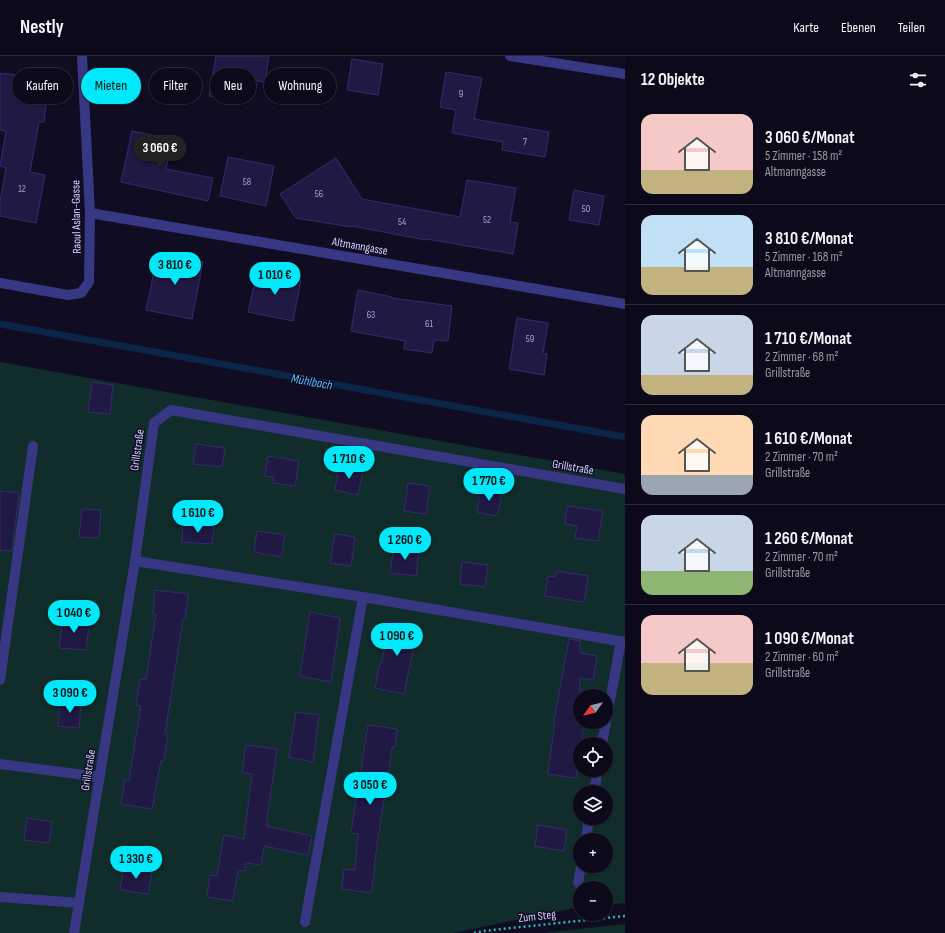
<!DOCTYPE html>
<html lang="de">
<head>
<meta charset="utf-8">
<style>
	:root { --surface:#0c0a1a; --page:#151323; --text:#f1f3f6; --muted:#9a9aa2; --line:#2c2b39; --accent:#00e8fa }
	body { margin:0; font-family:"Sofia Sans Condensed",sans-serif; background:var(--page); color:var(--text); height:100vh; display:flex; flex-direction:column; font-size:15px; white-space:nowrap }
	* { box-sizing:border-box; margin:0 }
	p { font-size:13px; color:var(--muted) }
	.icon { flex:none; width:22px; height:22px; fill:none; stroke:currentColor; stroke-width:2; stroke-linecap:round; stroke-linejoin:round }
	.map { position:relative; flex:1; overflow:hidden }
	.details { display:flex; flex-direction:column; background:var(--surface); width:320px }
	.details>* { flex:none }
	.hud { position:absolute; left:12px; top:12px; width:380px; height:36px; display:flex; gap:8px }
	.needle { width:26px; rotate:236deg }
	.buttons { position:absolute; left:573px; top:633px; display:grid; gap:8px }
	.buttons a { display:grid; place-items:center; width:40px; height:40px; border-radius:50%; background:var(--surface); box-shadow:0 1px 3px #0004,0 0 0 1px var(--line); font-size:20px }
	.price { position:absolute; translate:-50% -34px; padding:0 9px; border-radius:14px; background:var(--accent); color:#111; font-size:13px; line-height:26px; filter:drop-shadow(0 1px 2px #0008) }
	.price::after { content:''; position:absolute; left:50%; top:24px; width:12px; height:9px; margin-left:-6px; background:inherit; clip-path:polygon(0 0,100% 0,50% 100%) }
	.price.selected { background:#222; color:#fff }
	ul { padding:0; list-style:none }
	li { display:flex; align-items:center; gap:12px; height:100px; padding:0 16px }
	li+li { border-top:1px solid var(--line) }
	li span { display:grid; place-items:center; flex:none; width:112px; height:80px; border-radius:12px; color:#555 }
	li>.icon { margin-inline-start:auto }
	span .icon { width:48px; height:48px; fill:#fffc; stroke-width:1 }
	li b { font-size:17px }
	h2 { display:flex; justify-content:space-between; align-items:center; height:48px; padding:0 16px; font-size:17px }
	.chip { padding:0 14px; border-radius:18px; background:var(--surface); box-shadow:0 1px 3px #0004,0 0 0 1px var(--line); font-size:14px; line-height:36px }
	.chip.selected { background:var(--accent); color:#111 }
	header { display:flex; align-items:center; gap:24px; box-sizing:border-box; height:56px; padding:0 20px; background:var(--surface); border-bottom:1px solid var(--line) }
	header strong { font-size:19px }
	nav { display:flex; gap:22px; margin-inline-start:auto; font-size:14px }
	main { display:flex; flex:1; min-height:0 }
	.map>svg:first-child { display:block }
	.green { fill:#102d2b; fill-rule:evenodd }
	.lines { fill:none; stroke-linecap:round; stroke-linejoin:round }
	.stream { stroke:#0b2549; stroke-width:7 }
	.building { fill:#201944; stroke:#362a71 }
	.path { stroke:#2cb7aa; stroke-width:2.5; stroke-dasharray:2 3; stroke-linecap:butt }
	.lane { stroke:#383783; stroke-width:10 }
	.street { stroke:#383783; stroke-width:10 }
	.labels { text-anchor:middle; stroke-width:3; stroke-linejoin:round; paint-order:stroke }
	.number-label { font-size:10px; fill:#a6a2d0 }
	.street-label { font-size:12px; fill:#d3cfff; stroke:#100d23 }
	.water-label { font-size:13px; font-style:italic; fill:#5db9ff; stroke:#100d23 }
</style>
</head>
<body>
<header>
<strong>Nestly</strong>
<nav><a>Karte</a><a>Ebenen</a><a>Teilen</a></nav>
</header>
<main>
<div class="map">
<svg width="625" height="877" viewBox="0 0 625 877">
	<rect width="100%" height="100%" fill="#100d23"/>
	<g class="green">
		<path d="M0 306 625 418V847L606 849V832H580V851L453 877H0ZM580 640H606V666H580ZM580 688H606V714H580ZM580 736H606V762H580ZM580 784H606V810H580Z"/>
		<polygon points="625,868 625,877 543,877"/>
	</g>
	<g class="lines">
		<polyline class="stream" points="0,268 625,381"/>
	</g>
	<g class="building">
		<polygon points="216,0 269,0 265,26 251,24 247,46 209,40"/>
		<polygon points="352,3 383,8 378,39 347,34"/>
		<polygon points="446,16 482,22 474,63 549,76 545,101 502,94 503,86 452,77 456,54 440,51"/>
		<polygon points="0,17 49,23 44,66 39,66 30,116 45,119 36,167 0,160 0,146 6,112 0,110 6,75 0,74"/>
		<polygon points="132,75 172,83 166,113 213,122 208,145 121,126"/>
		<polygon points="228,101 274,110 266,150 220,140"/>
		<polygon points="336,102 362,143 460,161 467,124 516,132 510,166 518,167 513,198 427,183 426,184 352,170 351,171 296,162 280,138"/>
		<polygon points="574,134 604,140 599,169 569,164"/>
		<polygon points="158,196 203,206 192,263 146,254"/>
		<polygon points="257,215 301,224 293,265 248,256"/>
		<polygon points="358,234 392,241 392,242 452,250 448,285 434,284 432,297 404,293 405,285 351,275"/>
		<polygon points="517,262 548,267 543,297 547,298 544,319 509,313"/>
		<polygon points="92,326 113,329 110,358 88,356"/>
		<polygon points="196,388 225,392 222,411 193,408"/>
		<polygon points="268,400 299,405 295,430 273,427 274,421 265,420"/>
		<polygon points="339,410 363,414 358,439 335,434"/>
		<polygon points="408,427 430,430 426,458 404,455"/>
		<polygon points="481,433 502,437 497,460 477,456"/>
		<polygon points="0,435 19,437 12,495 0,494"/>
		<polygon points="567,450 603,455 598,485 575,482 577,470 565,468"/>
		<polygon points="82,453 101,454 99,482 79,481"/>
		<polygon points="183,468 214,470 212,488 182,486"/>
		<polygon points="257,475 285,479 281,501 254,496"/>
		<polygon points="335,478 355,481 351,510 330,507"/>
		<polygon points="394,490 419,493 416,520 390,517"/>
		<polygon points="462,506 488,509 485,531 460,528"/>
		<polygon points="557,515 588,520 584,546 545,540 548,520 556,521"/>
		<polygon points="155,534 188,538 185,562 183,562 165,678 168,678 164,705 161,704 152,753 121,748 125,724 129,725 141,650 136,649 140,623 146,624 156,558 153,558"/>
		<polygon points="310,556 340,562 331,626 300,620"/>
		<polygon points="63,561 90,564 86,594 59,592"/>
		<polygon points="388,565 417,570 413,595 404,638 375,632 380,607 382,607"/>
		<polygon points="569,583 580,585 580,597 597,600 593,624 580,622 580,666 584,666 576,722 548,718 555,665 554,665"/>
		<polygon points="60,644 81,646 79,672 58,670"/>
		<polygon points="296,656 319,659 313,706 289,701"/>
		<polygon points="368,669 397,673 395,691 392,691 386,735 385,735 374,811 375,811 371,837 342,833 344,813 355,814 358,778 351,777"/>
		<polygon points="246,689 277,693 266,770 312,780 308,799 264,790 261,809 246,807 245,815 238,814 233,845 207,841 210,819 217,820 224,779 244,783 252,718 242,717"/>
		<polygon points="27,762 52,766 49,787 24,784"/>
		<polygon points="538,769 567,774 564,795 535,790"/>
		<polygon points="124,810 152,815 148,838 120,834"/>
	</g>
	<g class="lines">
		<polyline class="path" points="474,877 483,875 625,860"/>
		<g class="lane">
			<polyline points="0,624 33,390"/>
			<polyline points="0,708 100,721"/>
		</g>
		<g class="street">
			<polyline points="510,0 625,18"/>
			<polyline points="90,157 625,248"/>
			<polyline points="0,227 68,239 81,237 89,226 90,157 82,0"/>
			<polyline points="135,505 363,541 625,586"/>
			<polyline points="602,688 621,585"/>
			<polyline points="594,736 598,714"/>
			<polyline points="586,784 589,762"/>
			<polyline points="578,827 581,810"/>
			<polyline points="0,841 79,847"/>
			<polyline points="305,866 363,541"/>
			<polyline points="74,877 135,505 154,367 171,354 625,433"/>
		</g>
	</g>
	<g class="labels">
		<g class="number-label">
			<text x="461" y="41">9</text>
			<text x="525" y="89">7</text>
			<text x="247" y="129">58</text>
			<text x="22" y="136">12</text>
			<text x="319" y="141">56</text>
			<text x="586" y="156">50</text>
			<text x="487" y="167">52</text>
			<text x="402" y="169">54</text>
			<text x="371" y="262">63</text>
			<text x="429" y="271">61</text>
			<text x="530" y="286">59</text>
		</g>
		<g class="street-label">
			<text transform="translate(76 161) rotate(-91)" y="4">Raoul Aslan-Gasse</text>
			<text transform="translate(360 190) rotate(10)" y="4">Altmanngasse</text>
			<text transform="translate(137 394) rotate(-82)" y="4">Grillstraße</text>
			<text transform="translate(573 411) rotate(10)" y="4">Grillstraße</text>
			<text transform="translate(88 714) rotate(-81)" y="4">Grillstraße</text>
			<text transform="translate(537 860) rotate(-6)" y="4">Zum Steg</text>
		</g>
		<g class="water-label">
			<text transform="translate(312 325) rotate(10)" y="5">Mühlbach</text>
		</g>
	</g>
</svg>
<div class="buttons">
<a><svg class="needle" viewBox="-14 -14 28 28"><path d="M0-13l5 13h-10z" fill="#e53935"/><path d="M0 13l5-13h-10z" fill="#9a9aa2"/></svg></a>
<a><svg class="icon" aria-label="locate" viewBox="0 0 24 24"><circle cx="12" cy="12" r="6"/><path d="M12 2v4M12 18v4M2 12h4M18 12h4"/></svg></a>
<a><svg class="icon" aria-label="layers" viewBox="0 0 24 24"><path d="M12 4l9 5-9 5-9-5zM3 14l9 5 9-5"/></svg></a>
<a>+</a>
<a>−</a>
</div>
<b class="price selected" style="left:160px;top:113px">3 060 €</b>
<b class="price" style="left:175px;top:230px">3 810 €</b>
<b class="price" style="left:275px;top:240px">1 010 €</b>
<b class="price" style="left:349px;top:424px">1 710 €</b>
<b class="price" style="left:489px;top:446px">1 770 €</b>
<b class="price" style="left:198px;top:478px">1 610 €</b>
<b class="price" style="left:405px;top:505px">1 260 €</b>
<b class="price" style="left:74px;top:578px">1 040 €</b>
<b class="price" style="left:397px;top:601px">1 090 €</b>
<b class="price" style="left:70px;top:658px">3 090 €</b>
<b class="price" style="left:370px;top:750px">3 050 €</b>
<b class="price" style="left:136px;top:824px">1 330 €</b>
<div class="hud">
<a class="chip">Kaufen</a>
<a class="chip selected">Mieten</a>
<a class="chip">Filter</a>
<a class="chip">Neu</a>
<a class="chip">Wohnung</a>
</div>
</div>
<section class="details">
<h2>12 Objekte<svg class="icon" aria-label="filters" viewBox="0 0 24 24"><path d="M4 7h16M4 17h16"/><circle cx="9" cy="7" r="2"/><circle cx="15" cy="17" r="2"/></svg></h2>
<ul>
<li><span style="background:linear-gradient(#f6c9c9 70%,#c2b280 0)"><svg class="icon" aria-label="home" viewBox="0 0 24 24"><path d="M3 11l9-7 9 7M6 9v11h12V9"/></svg></span><div><b>3 060 €/Monat</b><p>5 Zimmer · 158 m²</p><p>Altmanngasse</p></div></li>
<li><span style="background:linear-gradient(#bfe0f5 65%,#c2b280 0)"><svg class="icon" aria-label="home" viewBox="0 0 24 24"><path d="M3 11l9-7 9 7M6 9v11h12V9"/></svg></span><div><b>3 810 €/Monat</b><p>5 Zimmer · 168 m²</p><p>Altmanngasse</p></div></li>
<li><span style="background:linear-gradient(#c9d6e8 75%,#c2b280 0)"><svg class="icon" aria-label="home" viewBox="0 0 24 24"><path d="M3 11l9-7 9 7M6 9v11h12V9"/></svg></span><div><b>1 710 €/Monat</b><p>2 Zimmer · 68 m²</p><p>Grillstraße</p></div></li>
<li><span style="background:linear-gradient(#ffd9b3 75%,#9aa5b1 0)"><svg class="icon" aria-label="home" viewBox="0 0 24 24"><path d="M3 11l9-7 9 7M6 9v11h12V9"/></svg></span><div><b>1 610 €/Monat</b><p>2 Zimmer · 70 m²</p><p>Grillstraße</p></div></li>
<li><span style="background:linear-gradient(#c9d6e8 70%,#8fb573 0)"><svg class="icon" aria-label="home" viewBox="0 0 24 24"><path d="M3 11l9-7 9 7M6 9v11h12V9"/></svg></span><div><b>1 260 €/Monat</b><p>2 Zimmer · 70 m²</p><p>Grillstraße</p></div></li>
<li><span style="background:linear-gradient(#f6c9c9 60%,#c2b280 0)"><svg class="icon" aria-label="home" viewBox="0 0 24 24"><path d="M3 11l9-7 9 7M6 9v11h12V9"/></svg></span><div><b>1 090 €/Monat</b><p>2 Zimmer · 60 m²</p><p>Grillstraße</p></div></li>
</ul>
</section>
</main>
</body>
</html>
